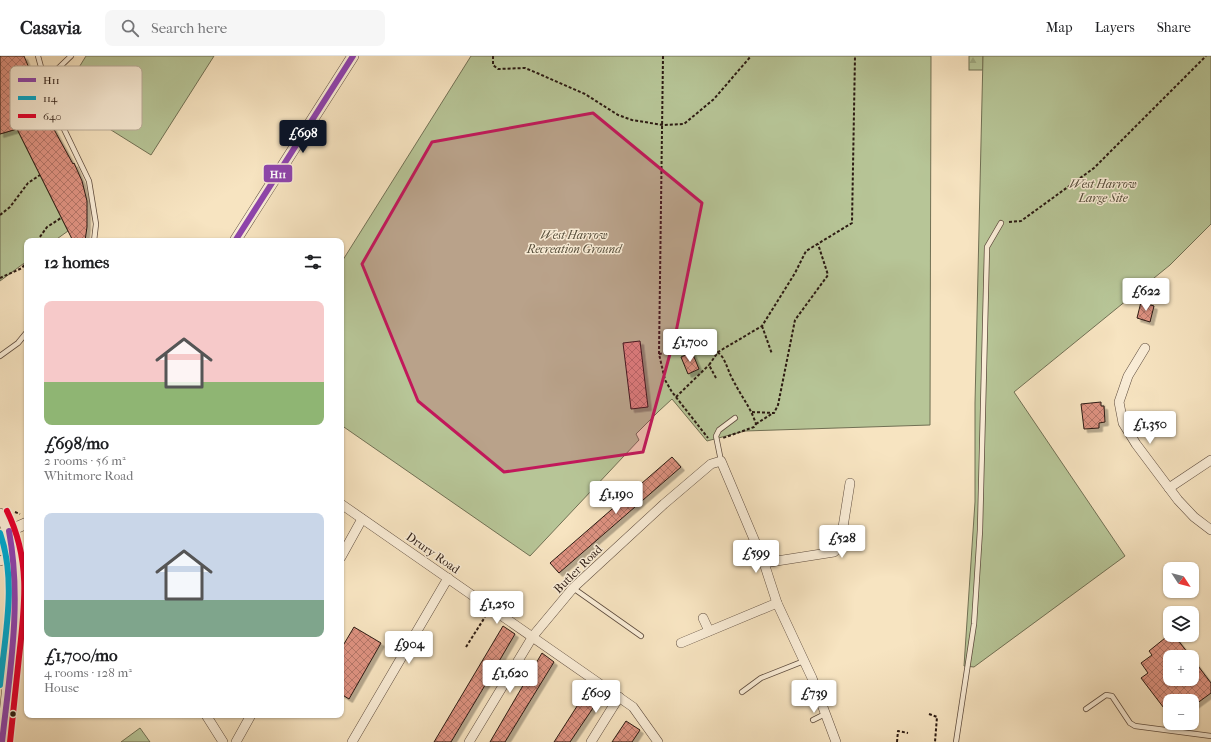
<!DOCTYPE html>
<html lang="en">
<head>
<meta charset="utf-8">
<style>
	:root { --surface:#fff; --page:#f6f6f6; --text:#202124; --muted:#757577; --line:#e0e0e0; --accent:#111827 }
	body { margin:0; font-family:"IM FELL French Canon",serif; background:var(--page); color:var(--text); height:100vh; display:flex; flex-direction:column; font-size:15px; white-space:nowrap }
	* { box-sizing:border-box; margin:0 }
	p { font-size:13px; color:var(--muted) }
	.icon { flex:none; width:22px; height:22px; fill:none; stroke:currentColor; stroke-width:2; stroke-linecap:round; stroke-linejoin:round }
	.map { position:relative; flex:1; overflow:hidden }
	.details { position:absolute; left:24px; top:182px; width:320px; height:480px; display:flex; flex-direction:column; background:var(--surface); border-radius:8px; box-shadow:0 1px 3px #0004 }
	.details>* { flex:none }
	.needle { width:26px; rotate:126deg }
	.fabs { position:absolute; left:1163px; top:506px; display:grid; gap:8px }
	.fabs a { display:grid; place-items:center; width:36px; height:36px; border-radius:8px; background:var(--surface); box-shadow:0 1px 3px #0004; font-size:20px }
	.price { position:absolute; translate:-50% -34px; padding:0 9px; border-radius:4px; background:#fff; color:#222; font-size:13px; line-height:26px; filter:drop-shadow(0 1px 2px #0008) }
	.price::after { content:''; position:absolute; left:50%; top:24px; width:12px; height:9px; margin-left:-6px; background:inherit; clip-path:polygon(0 0,100% 0,50% 100%) }
	.price.active { background:var(--accent); color:#fff }
	ul { padding:0; list-style:none }
	li { display:grid; align-content:center; gap:8px; height:212px; padding:0 20px }
	li span { display:grid; place-items:center; height:124px; border-radius:8px; color:#555 }
	li>.icon { margin-inline-start:auto }
	span .icon { width:72px; height:72px; fill:#fffc; stroke-width:1 }
	li b { font-size:17px }
	h2 { display:flex; justify-content:space-between; align-items:center; height:48px; padding:0 20px; font-size:17px }
	header { display:flex; align-items:center; gap:24px; box-sizing:border-box; height:56px; padding:0 20px; background:var(--surface); border-bottom:1px solid var(--line) }
	header strong { font-size:19px }
	nav { display:flex; gap:22px; margin-inline-start:auto; font-size:14px }
	.search { width:280px; height:36px; background:var(--page); display:flex; align-items:center; gap:10px; box-sizing:border-box; padding:0 14px; border-radius:8px; color:var(--muted); font-size:15px }
	.map>svg:first-child { display:block }
	.forest { fill:url(#forest-firs); stroke:#717054 }
	.green { fill:#b7c597; stroke:#717054 }
	.building { fill:url(#building-cross-hatch); stroke:#2b1a12; filter:url(#shadow) }
	.lines { fill:none; stroke-linecap:round; stroke-linejoin:round }
	.service-casing { stroke:#5e4c3e; stroke-width:6 }
	.minor-casing { stroke:#5e4c3e; stroke-width:10 }
	.tertiary-casing { stroke:#5e4c3e; stroke-width:12 }
	.path { stroke:#2b1a12; stroke-width:2; stroke-dasharray:3 2; stroke-linecap:butt }
	.service { stroke:#faedd7; stroke-width:4.5 }
	.minor { stroke:#faedd7; stroke-width:9 }
	.tertiary { stroke:#faedd7; stroke-width:11 }
	.bus-1-casing { stroke:#faedd7; stroke-width:9 }
	.bus-2-casing { stroke:#faedd7; stroke-width:9 }
	.bus-3-casing { stroke:#faedd7; stroke-width:9 }
	.bus-1 { stroke:#8e44ad; stroke-width:6 }
	.bus-2 { stroke:#00a9ce; stroke-width:6 }
	.bus-3 { stroke:#e4002b; stroke-width:6 }
	.marked { fill:#c2185b; fill-opacity:0.2; stroke:#c2185b; stroke-width:3; stroke-linejoin:round }
	.bus-dot { fill:#2b1a12; stroke:#faedd7; stroke-width:1.5 }
	.labels { text-anchor:middle; stroke-width:3; stroke-linejoin:round; paint-order:stroke }
	.park-label { font-size:12px; font-style:italic; fill:#554d3a; stroke:#faedd7 }
	.street-label { font-size:12px; fill:#2b1a12; stroke:#faedd7 }
	.key { fill:#faedd7; stroke:#bcae9c; stroke-width:1 }
	.key-label { font-size:11px; fill:#2b1a12 }
	.line-badge { stroke:#faedd7; stroke-width:1.5 }
	.badge-label { font-size:11px; text-anchor:middle; font-weight:bold; fill:#fff }
</style>
</head>
<body>
<header>
<strong>Casavia</strong>
<div class="search"><svg class="icon" aria-label="search" viewBox="0 0 24 24"><circle cx="10" cy="10" r="6"/><path d="M15 15l6 6"/></svg>Search here</div>
<nav><a>Map</a><a>Layers</a><a>Share</a></nav>
</header>
<div class="map">
<svg width="1211" height="686" viewBox="0 0 1211 686">
	<defs>
		<pattern id="forest-firs" width="22" height="20" patternUnits="userSpaceOnUse"><rect width="22" height="20" fill="#b7c597"/><path d="M5 1l3.5 6h-7zM16 11l3.5 6h-7z" fill="#9ea981"/></pattern>
		<pattern id="building-cross-hatch" width="8" height="8" patternUnits="userSpaceOnUse"><rect width="8" height="8" fill="#de9281"/><path d="M0 0l8 8M0 8l8-8" fill="none" stroke="#b47668"/></pattern>
		<filter id="shadow"><feDropShadow dx="3.5" dy="3.5" stdDeviation="0" flood-color="#0004"/></filter>
	</defs>
	<rect width="100%" height="100%" fill="#f7e4c1"/>
	<filter id="stains"><feTurbulence type="fractalNoise" baseFrequency=".005" numOctaves="4"/><feColorMatrix values="0 0 0 0 .2 0 0 0 0 .09 0 0 0 0 .02 0 0 0 .5 -.17"/></filter>
	<radialGradient id="worn" r=".72"><stop offset=".6" stop-color="#630" stop-opacity="0"/><stop offset="1" stop-color="#630" stop-opacity=".3"/></radialGradient>
	<rect class="forest" x="969" y="0" width="14" height="14"/>
	<g class="green">
		<polygon points="86,0 214,0 151,99 60,42"/>
		<polygon points="471,0 931,0 930,369 745,375 707,385 672,343 659,355 636,378 639,384 530,500 341,369 341,207"/>
		<polygon points="983,0 1211,0 1211,168 1170,209 1014,336 1125,500 974,611 964,610 975,446 975,347"/>
		<polygon points="17,73 68,175 54,185 27,185 27,205 0,225 0,78"/>
		<polygon points="140,672 150,686 121,686"/>
	</g>
	<g class="building">
		<polygon points="0,0 24,0 38,34 34,37 73,108 74,107 82,125 87,145 87,171 85,185 73,185 17,73 0,78"/>
		<polygon points="1141,246 1154,250 1150,266 1137,262"/>
		<polygon points="640,285 648,351 631,353 623,287"/>
		<polygon points="692,296 699,313 688,318 681,301"/>
		<polygon points="1101,346 1101,350 1104,350 1105,366 1099,367 1099,372 1084,373 1081,348"/>
		<polygon points="672,401 681,411 559,517 550,507"/>
		<polygon points="503,570 515,578 481,636 451,686 434,686"/>
		<polygon points="354,571 381,587 349,643 341,638 341,593"/>
		<polygon points="1170,578 1174,579 1191,601 1170,601 1170,623 1192,623 1192,602 1211,627 1211,637 1192,651 1192,645 1170,645 1170,660 1141,622 1148,617 1141,607 1152,599 1149,595"/>
		<polygon points="542,597 554,606 505,686 490,686"/>
		<polygon points="590,630 602,638 591,655 570,686 554,686"/>
		<polygon points="626,665 640,674 632,686 612,686"/>
	</g>
	<g class="lines">
		<g class="service-casing">
			<g id="service">
				<polyline points="38,0 50,44 89,125 96,168 94,185"/>
				<polyline points="45,25 71,0"/>
				<polyline points="0,300 18,287 27,276"/>
				<polyline points="721,405 716,380 719,374 735,362"/>
				<polyline points="573,532 641,580"/>
				<polyline points="742,636 761,622 804,605"/>
				<polyline points="1086,653 1106,639 1112,640 1130,667 1135,670 1211,680"/>
				<polyline points="813,664 825,658"/>
				<polyline points="956,686 974,568 980,474 987,191 1001,167"/>
			</g>
		</g>
		<g class="minor-casing">
			<g id="minor">
				<polyline points="1145,292 1128,320 1119,346 1123,367 1136,388 1178,444 1194,461 1211,474"/>
				<polyline points="1169,432 1211,404"/>
				<polyline points="341,448 633,651 658,686"/>
				<polyline points="341,501 362,463"/>
				<polyline points="0,505 15,499"/>
				<polyline points="764,507 834,496 840,490 850,427"/>
				<polyline points="703,562 709,575"/>
				<polyline points="681,587 777,547"/>
				<polyline points="206,659 223,686"/>
				<polyline points="236,686 251,659"/>
				<polyline points="352,686 448,522"/>
				<polyline points="469,686 533,580 573,532 664,448 711,408 721,405 764,507 777,547 812,622 836,686"/>
				<polyline points="591,686 619,641"/>
			</g>
		</g>
		<g class="tertiary-casing">
			<g id="tertiary">
				<polyline points="235,185 353,0"/>
				<path d="M0 458C25 501 16 554 11 601 8 629 5 658 2 686"/>
				<polyline points="9,475 27,467"/>
			</g>
		</g>
		<g class="path">
			<polyline points="493,0 493,9 498,13 525,12 537,17 585,38 618,59 632,64 663,69 684,68 714,43 751,0"/>
			<polyline points="663,0 659,298 665,324 672,336 708,382"/>
			<polyline points="0,159 10,151 28,127 40,119"/>
			<polyline points="1009,166 1021,165 1094,112 1206,0"/>
			<polyline points="37,185 47,171 61,162"/>
			<polyline points="0,222 22,212 27,205"/>
			<polyline points="762,270 772,298"/>
			<path d="M659 298C677 295 711 283 723 302 727 309 729 317 733 324 741 340 751 352 756 368L754 371 723 382"/>
			<polyline points="716,322 709,309 718,296 762,270 795,217 806,195 852,167 855,0"/>
			<polyline points="676,341 709,309"/>
			<polyline points="752,356 774,357 778,349 795,264 828,219 818,188"/>
			<polyline points="756,368 773,357"/>
			<polyline points="15,456 20,458"/>
			<polyline points="466,591 485,561"/>
			<polyline points="929,658 937,661 935,686"/>
			<polyline points="897,686 898,675 908,677"/>
		</g>
		<use href="#service" class="service"/>
		<use href="#minor" class="minor"/>
		<use href="#tertiary" class="tertiary"/>
		<g class="bus-1-casing">
			<g id="bus-1">
				<polyline points="235,185 353,0"/>
				<path d="M2 686C10 615 22 546 9 475"/>
			</g>
		</g>
		<g class="bus-2-casing">
			<path id="bus-2" d="M0 477C17 525 5 579 0 629"/>
		</g>
		<g class="bus-3-casing">
			<path id="bus-3" d="M7 455C31 504 25 549 19 601 16 629 13 658 10 686"/>
		</g>
		<use href="#bus-1" class="bus-1"/>
		<use href="#bus-2" class="bus-2"/>
		<use href="#bus-3" class="bus-3"/>
	</g>
	<path class="marked" d="M593 57 702 147 676 276 643 396 504 416 418 345 362 208 432 86Z"/>
	<circle class="bus-dot" cx="13" cy="658" r="3.5"/>
	<g class="labels">
		<g class="park-label">
			<text x="1103" y="132">West Harrow<tspan x="1103" dy="14">Large Site</tspan></text>
			<text x="574" y="183">West Harrow<tspan x="574" dy="14">Recreation Ground</tspan></text>
		</g>
		<g class="street-label">
			<text transform="translate(433 497) rotate(35)" y="4">Drury Road</text>
			<text transform="translate(578 513) rotate(-45)" y="4">Butler Road</text>
		</g>
	</g>
	<rect x="10" y="10" width="132" height="64" rx="6" class="key"/>
	<rect x="18" y="22" width="18" height="4" fill="#8e44ad"/>
	<rect x="18" y="40" width="18" height="4" fill="#00a9ce"/>
	<rect x="18" y="58" width="18" height="4" fill="#e4002b"/>
	<g class="key-label">
		<text x="43" y="28">H11</text>
		<text x="43" y="46">114</text>
		<text x="43" y="64">640</text>
	</g>
	<rect class="line-badge" x="263" y="108" width="30" height="19" rx="4" fill="#8e44ad"/>
	<g class="badge-label">
		<text x="278" y="122">H11</text>
	</g>
	<rect width="100%" height="100%" filter="url(#stains)"/>
	<rect width="100%" height="100%" fill="url(#worn)"/>
</svg>
<div class="fabs">
<a><svg class="needle" viewBox="-14 -14 28 28"><path d="M0-13l5 13h-10z" fill="#e53935"/><path d="M0 13l5-13h-10z" fill="#757577"/></svg></a>
<a><svg class="icon" aria-label="layers" viewBox="0 0 24 24"><path d="M12 4l9 5-9 5-9-5zM3 14l9 5 9-5"/></svg></a>
<a>+</a>
<a>−</a>
</div>
<b class="price active" style="left:303px;top:98px">£698</b>
<b class="price" style="left:1146px;top:256px">£622</b>
<b class="price" style="left:690px;top:307px">£1,700</b>
<b class="price" style="left:1150px;top:389px">£1,350</b>
<b class="price" style="left:616px;top:459px">£1,190</b>
<b class="price" style="left:842px;top:503px">£528</b>
<b class="price" style="left:756px;top:518px">£599</b>
<b class="price" style="left:497px;top:569px">£1,250</b>
<b class="price" style="left:409px;top:609px">£904</b>
<b class="price" style="left:510px;top:638px">£1,620</b>
<b class="price" style="left:596px;top:658px">£609</b>
<b class="price" style="left:814px;top:658px">£739</b>
<section class="details">
<h2>12 homes<svg class="icon" aria-label="filters" viewBox="0 0 24 24"><path d="M4 7h16M4 17h16"/><circle cx="9" cy="7" r="2"/><circle cx="15" cy="17" r="2"/></svg></h2>
<ul>
<li><span style="background:linear-gradient(#f6c9c9 65%,#8fb573 0)"><svg class="icon" aria-label="home" viewBox="0 0 24 24"><path d="M3 11l9-7 9 7M6 9v11h12V9"/></svg></span><div><b>£698/mo</b><p>2 rooms · 56 m²</p><p>Whitmore Road</p></div></li>
<li><span style="background:linear-gradient(#c9d6e8 70%,#7fa58c 0)"><svg class="icon" aria-label="home" viewBox="0 0 24 24"><path d="M3 11l9-7 9 7M6 9v11h12V9"/></svg></span><div><b>£1,700/mo</b><p>4 rooms · 128 m²</p><p>House</p></div></li>
</ul>
</section>
</div>
</body>
</html>
